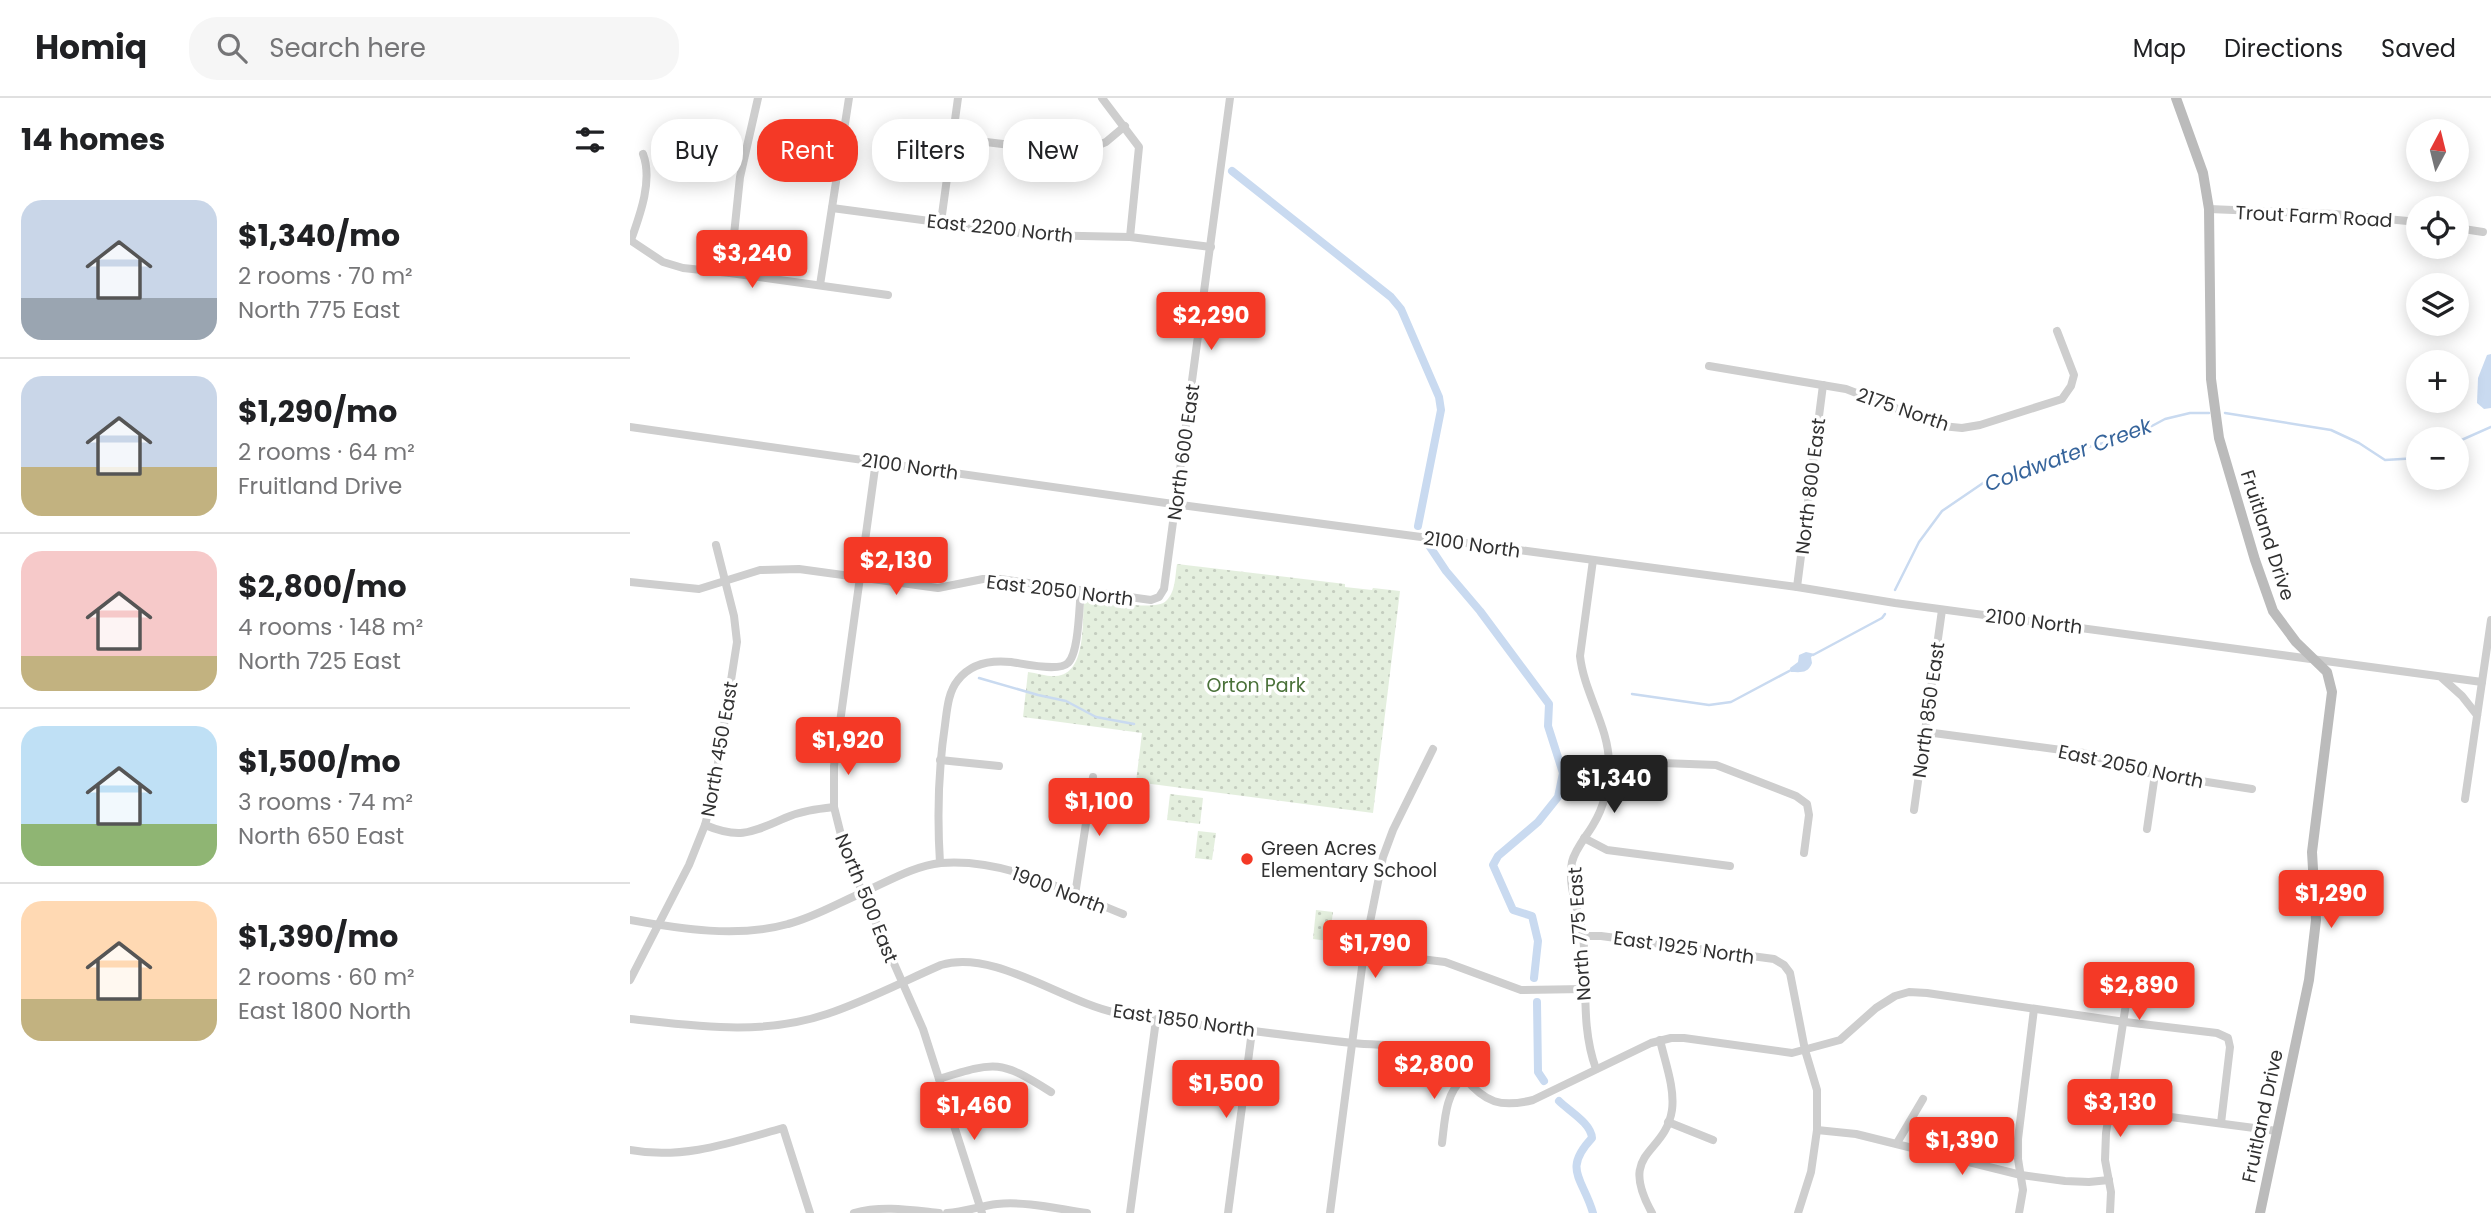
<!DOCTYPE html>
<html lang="en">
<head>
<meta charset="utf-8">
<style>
	:root { --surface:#fff; --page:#f6f6f6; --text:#202124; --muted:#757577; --line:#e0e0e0; --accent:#f43926 }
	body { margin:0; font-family:Poppins,sans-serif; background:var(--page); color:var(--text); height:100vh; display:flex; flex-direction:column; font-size:26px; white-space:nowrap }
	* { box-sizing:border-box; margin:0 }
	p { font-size:23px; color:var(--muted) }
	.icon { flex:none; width:38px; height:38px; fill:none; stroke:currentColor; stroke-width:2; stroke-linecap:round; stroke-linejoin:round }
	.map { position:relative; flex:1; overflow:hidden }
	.sheet { display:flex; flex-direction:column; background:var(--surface); width:630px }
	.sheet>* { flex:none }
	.guide { position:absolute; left:21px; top:21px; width:665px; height:63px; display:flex; gap:14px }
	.needle { width:46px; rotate:7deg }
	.controls { position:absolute; left:1776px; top:21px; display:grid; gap:14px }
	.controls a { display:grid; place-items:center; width:63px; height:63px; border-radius:50%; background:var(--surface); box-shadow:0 4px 18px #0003; font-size:35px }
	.price { position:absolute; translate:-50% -60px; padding:0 16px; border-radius:7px; background:var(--accent); color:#fff; font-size:23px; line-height:46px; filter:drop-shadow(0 2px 4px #0008) }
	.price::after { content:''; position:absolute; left:50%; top:42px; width:21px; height:16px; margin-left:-10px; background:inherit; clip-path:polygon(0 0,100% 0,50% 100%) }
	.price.current { background:#222; color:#fff }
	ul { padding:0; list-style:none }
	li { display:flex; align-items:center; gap:21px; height:175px; padding:0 21px }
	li+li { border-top:2px solid var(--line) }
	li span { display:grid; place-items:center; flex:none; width:196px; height:140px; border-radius:21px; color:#555 }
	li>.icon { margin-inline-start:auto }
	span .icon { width:84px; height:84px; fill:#fffc; stroke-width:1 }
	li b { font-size:30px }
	h2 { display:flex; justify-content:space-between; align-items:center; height:84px; padding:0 21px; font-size:30px }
	.pill { padding:0 24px; border-radius:28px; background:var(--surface); box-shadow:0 4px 18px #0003; font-size:24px; line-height:63px }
	.pill.current { background:var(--accent); color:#fff }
	header { display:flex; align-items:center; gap:42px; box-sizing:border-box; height:98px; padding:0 35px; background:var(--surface); border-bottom:2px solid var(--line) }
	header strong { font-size:33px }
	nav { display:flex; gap:38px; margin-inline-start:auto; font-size:24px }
	.search { width:490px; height:63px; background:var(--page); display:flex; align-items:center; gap:18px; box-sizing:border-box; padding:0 24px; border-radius:28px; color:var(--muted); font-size:26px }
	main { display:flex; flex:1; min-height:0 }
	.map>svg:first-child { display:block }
	.park { fill:url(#park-dots) }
	.water { fill:#c9daf0 }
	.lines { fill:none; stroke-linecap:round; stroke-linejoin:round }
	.stream { stroke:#c9daf0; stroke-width:2.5 }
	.canal { stroke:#c9daf0; stroke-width:8 }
	.street { stroke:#cecece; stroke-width:8 }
	.secondary { stroke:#bbb; stroke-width:10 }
	.poi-dot { fill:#f43926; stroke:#fff; stroke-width:2.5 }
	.labels { text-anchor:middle; stroke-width:7; stroke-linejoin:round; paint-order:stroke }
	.street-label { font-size:19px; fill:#313131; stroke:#fff }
	.park-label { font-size:19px; fill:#4a7139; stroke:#fff }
	.poi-label { font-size:19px; fill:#313131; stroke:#fff; text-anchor:start }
	.water-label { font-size:21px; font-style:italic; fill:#36649b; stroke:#fff }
</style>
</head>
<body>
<header>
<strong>Homiq</strong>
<div class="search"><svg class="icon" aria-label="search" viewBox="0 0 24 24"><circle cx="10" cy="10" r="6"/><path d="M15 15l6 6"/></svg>Search here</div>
<nav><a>Map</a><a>Directions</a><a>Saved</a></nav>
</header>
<main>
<section class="sheet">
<h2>14 homes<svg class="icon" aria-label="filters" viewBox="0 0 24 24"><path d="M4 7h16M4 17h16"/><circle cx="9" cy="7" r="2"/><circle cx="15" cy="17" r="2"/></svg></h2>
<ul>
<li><span style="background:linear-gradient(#c9d6e8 70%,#9aa5b1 0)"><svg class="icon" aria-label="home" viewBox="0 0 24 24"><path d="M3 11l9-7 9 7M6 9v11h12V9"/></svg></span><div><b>$1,340/mo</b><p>2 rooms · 70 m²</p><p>North 775 East</p></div></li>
<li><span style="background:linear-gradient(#c9d6e8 65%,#c2b280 0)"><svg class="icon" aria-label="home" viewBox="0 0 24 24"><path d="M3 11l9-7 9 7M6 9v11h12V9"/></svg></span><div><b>$1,290/mo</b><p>2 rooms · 64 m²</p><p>Fruitland Drive</p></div></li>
<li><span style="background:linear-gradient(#f6c9c9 75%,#c2b280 0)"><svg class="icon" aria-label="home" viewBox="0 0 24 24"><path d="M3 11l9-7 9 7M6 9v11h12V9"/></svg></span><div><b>$2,800/mo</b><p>4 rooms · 148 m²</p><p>North 725 East</p></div></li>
<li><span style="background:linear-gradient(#bfe0f5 70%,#8fb573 0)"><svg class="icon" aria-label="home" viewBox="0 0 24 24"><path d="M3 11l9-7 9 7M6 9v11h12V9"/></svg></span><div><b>$1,500/mo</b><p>3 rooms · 74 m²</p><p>North 650 East</p></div></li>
<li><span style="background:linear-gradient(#ffd9b3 70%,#c2b280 0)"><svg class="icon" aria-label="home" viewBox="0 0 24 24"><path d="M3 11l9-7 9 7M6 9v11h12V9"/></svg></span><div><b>$1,390/mo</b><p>2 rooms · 60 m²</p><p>East 1800 North</p></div></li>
</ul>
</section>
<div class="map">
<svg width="1861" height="1115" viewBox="0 0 1861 1115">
	<defs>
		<pattern id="park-dots" width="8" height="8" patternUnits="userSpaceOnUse" patternTransform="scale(1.75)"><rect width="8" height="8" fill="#e4efde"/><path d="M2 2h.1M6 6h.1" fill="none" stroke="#c4cdbf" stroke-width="1.8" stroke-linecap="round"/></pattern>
	</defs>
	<rect width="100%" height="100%" fill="#fff"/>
	<g class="park">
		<path d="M547 466 715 486V489L742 492 743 490 770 493 743 715 506 684 512 635 393 619 398 574C407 575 418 579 426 578 457 576 452 523 454 500 471 502 524 514 536 503 546 494 545 477 547 466Z"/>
		<polygon points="540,696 573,700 570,726 537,722"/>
		<polygon points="568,733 586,735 582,762 565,760"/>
		<polygon points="686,812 703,814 699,843 683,841"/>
	</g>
	<g class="water">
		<polygon points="1861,256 1861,310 1854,311 1847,305 1848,280 1857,257"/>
		<path d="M1176 554 1185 556 1181 559 1182 565C1178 576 1170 574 1161 574L1160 570 1168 564 1169 557Z"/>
	</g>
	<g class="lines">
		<g class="stream">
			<polyline points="1595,315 1701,332 1729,345 1755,362 1788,360"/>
			<polyline points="1827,344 1861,329"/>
			<polyline points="1265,492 1289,444 1312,413 1356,383 1375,375 1407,370 1442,353 1505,337 1535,321 1560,315 1579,315"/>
			<polyline points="1183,557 1252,520 1255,516"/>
			<polyline points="349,580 408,597 436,603 466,619 504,626"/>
			<polyline points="1002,596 1079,607 1101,604 1163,571"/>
		</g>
		<g class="canal">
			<polyline points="602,73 761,199 771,211 809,299 811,312 788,428"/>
			<polyline points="798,446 816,473 850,513 919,606 918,628 933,675 928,699 908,724 868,758 863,767 883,812 902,818 908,843 904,880"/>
			<polyline points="907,904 908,974 914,983"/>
			<path d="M929 1003C939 1013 961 1025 962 1040 932 1072 953 1080 963 1115"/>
		</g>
		<g class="street">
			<polyline points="472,0 509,49 500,139"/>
			<polyline points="323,40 430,53 454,53 476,44 495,28"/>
			<polyline points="202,110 405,137 500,139 581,149"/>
			<polyline points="1579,111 1704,116 1788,124"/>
			<polyline points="311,124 328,0"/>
			<polyline points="1827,130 1853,134"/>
			<polyline points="0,142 33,164 53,170 100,175 258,197"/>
			<path d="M1 142C10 117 23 82 13 56"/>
			<polyline points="100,175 110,79 128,0"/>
			<polyline points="190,187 219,0"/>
			<polyline points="1079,268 1216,291 1312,328 1332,330 1350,327 1432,301 1441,288 1444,277 1427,233"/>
			<polyline points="0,329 536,405 1167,489 1265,505 1852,584"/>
			<polyline points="246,363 204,668 204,709 216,757 293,931 352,1115"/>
			<path d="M963 462 950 558C954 595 979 629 979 666 979 687 974 709 963 727 956 739 945 751 942 764 937 789 950 815 953 838 958 883 950 927 966 971"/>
			<polyline points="0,484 69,491 130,472 169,471 308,490 353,481 370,481 521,502 529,499 534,491 600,0"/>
			<polyline points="1167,489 1193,287"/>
			<polyline points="1812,580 1832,598 1847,617"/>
			<polyline points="1296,634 1454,655 1513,674 1622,691"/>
			<polyline points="310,662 369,668"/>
			<polyline points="979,663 1086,667 1166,698 1177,706 1179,717 1174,755"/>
			<polyline points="1835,701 1861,522"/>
			<polyline points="1284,712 1312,512"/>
			<path d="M75 727C111 742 122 734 155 720 171 713 187 711 204 709"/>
			<polyline points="1517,731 1525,676"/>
			<polyline points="954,740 977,752 1100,768"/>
			<path d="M310 765C307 718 308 674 315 627 317 612 318 594 328 582 341 565 362 562 381 564 395 566 429 574 438 565 449 555 449 508 451 492"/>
			<polyline points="445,797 463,679"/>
			<path d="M0 822C50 831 108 840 158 826 182 820 205 807 227 797 254 786 282 768 311 765 376 760 435 793 493 816"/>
			<polyline points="953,838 971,838 1144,861 1154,867 1160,875 1175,952 1187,992 1187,1032 1181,1074 1168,1115"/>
			<polyline points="734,854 815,864 891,892 954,891"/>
			<polyline points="0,882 59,767 75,727 83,697 107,544 104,518 86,447"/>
			<path d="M0 921C66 928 132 938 197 916 236 903 274 883 311 867 365 851 433 904 487 915 527 923 567 927 608 931 646 936 685 941 723 945 750 948 782 945 807 955 820 959 826 969 834 979 855 1005 871 1010 903 1002L1021 945 1041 940H1054L1162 955 1210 942 1246 910 1265 898 1279 894 1297 895 1495 924 1587 935 1598 940 1600 949 1591 1025"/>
			<path d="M309 981C367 963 370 962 421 994"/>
			<polyline points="1480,1011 1647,1033"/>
			<polyline points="1038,1024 1083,1042"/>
			<polyline points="1187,1032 1226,1036 1391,1077 1435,1083 1459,1084 1479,1082"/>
			<path d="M812 1045C815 1021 815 996 834 979"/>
			<polyline points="1267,1045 1293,1001"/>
			<path d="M0 1052C53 1062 103 1044 153 1030L180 1115"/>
			<path d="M224 1115C252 1107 281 1112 309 1115"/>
			<path d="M317 1115C335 1114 350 1108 367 1106 396 1103 428 1111 457 1115"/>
			<polyline points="500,1115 526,922"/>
			<polyline points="598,1115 622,933"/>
			<polyline points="700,1115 734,854 753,759 763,732 803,651"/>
			<path d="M1022 1115C987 1052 1035 1058 1042 1012 1045 990 1035 964 1030 942"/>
			<polyline points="1389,1115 1393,1092 1388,1061 1388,1041 1404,911"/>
			<polyline points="1480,1115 1481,1094 1475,1062 1476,1035 1500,880"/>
		</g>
		<polyline class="secondary" points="1546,0 1573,75 1579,111 1581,281 1589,340 1625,462 1643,513 1666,544 1697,574 1702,594 1682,754 1686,822 1679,882 1630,1115"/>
	</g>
	<circle class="poi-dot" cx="617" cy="761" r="7"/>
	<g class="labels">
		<g class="street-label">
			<text transform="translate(1684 118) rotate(3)" y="7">Trout Farm Road</text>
			<text transform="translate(370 130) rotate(6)" y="7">East 2200 North</text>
			<text transform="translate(1273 311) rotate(19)" y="7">2175 North</text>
			<text transform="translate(553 354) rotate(-82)" y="7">North 600 East</text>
			<text transform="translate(280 368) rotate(8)" y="7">2100 North</text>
			<text transform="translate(1180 388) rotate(-83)" y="7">North 800 East</text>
			<text transform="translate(1638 437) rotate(72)" y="7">Fruitland Drive</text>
			<text transform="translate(842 446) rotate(8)" y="7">2100 North</text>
			<text transform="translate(430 492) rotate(7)" y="7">East 2050 North</text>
			<text transform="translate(1404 523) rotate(7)" y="7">2100 North</text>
			<text transform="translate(1298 612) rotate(-82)" y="7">North 850 East</text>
			<text transform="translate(89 651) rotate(-80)" y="7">North 450 East</text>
			<text transform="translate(1501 668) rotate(12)" y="7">East 2050 North</text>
			<text transform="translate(429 792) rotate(21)" y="7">1900 North</text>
			<text transform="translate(237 800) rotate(68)" y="7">North 500 East</text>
			<text transform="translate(949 836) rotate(-94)" y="7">North 775 East</text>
			<text transform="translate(1054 849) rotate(8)" y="7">East 1925 North</text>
			<text transform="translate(554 922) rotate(8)" y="7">East 1850 North</text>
			<text transform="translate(1632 1018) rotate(-78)" y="7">Fruitland Drive</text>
		</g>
		<g class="park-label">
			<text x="626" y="594">Orton Park</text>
		</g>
		<g class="poi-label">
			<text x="631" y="757">Green Acres<tspan x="631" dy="22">Elementary School</tspan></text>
		</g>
		<g class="water-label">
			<text transform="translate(1438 357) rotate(-20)" y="7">Coldwater Creek</text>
		</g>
	</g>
</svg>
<div class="controls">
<a><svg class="needle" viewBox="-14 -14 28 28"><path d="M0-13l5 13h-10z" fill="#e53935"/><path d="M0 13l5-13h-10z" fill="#757577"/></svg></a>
<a><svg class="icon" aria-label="locate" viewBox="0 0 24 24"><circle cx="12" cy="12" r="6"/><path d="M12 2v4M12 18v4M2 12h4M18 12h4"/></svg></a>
<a><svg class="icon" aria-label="layers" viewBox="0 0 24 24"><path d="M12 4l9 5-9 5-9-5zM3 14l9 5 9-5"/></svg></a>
<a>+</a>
<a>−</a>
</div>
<b class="price" style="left:122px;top:192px">$3,240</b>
<b class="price" style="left:581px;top:254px">$2,290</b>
<b class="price" style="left:266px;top:499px">$2,130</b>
<b class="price" style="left:218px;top:679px">$1,920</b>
<b class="price current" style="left:984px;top:717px">$1,340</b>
<b class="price" style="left:469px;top:740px">$1,100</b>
<b class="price" style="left:1701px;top:832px">$1,290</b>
<b class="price" style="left:745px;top:882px">$1,790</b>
<b class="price" style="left:1509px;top:924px">$2,890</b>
<b class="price" style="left:804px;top:1003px">$2,800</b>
<b class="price" style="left:596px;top:1022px">$1,500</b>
<b class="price" style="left:1490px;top:1041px">$3,130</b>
<b class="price" style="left:344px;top:1044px">$1,460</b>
<b class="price" style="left:1332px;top:1079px">$1,390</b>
<div class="guide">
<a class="pill">Buy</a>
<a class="pill current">Rent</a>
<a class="pill">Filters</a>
<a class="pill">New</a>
</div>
</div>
</main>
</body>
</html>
